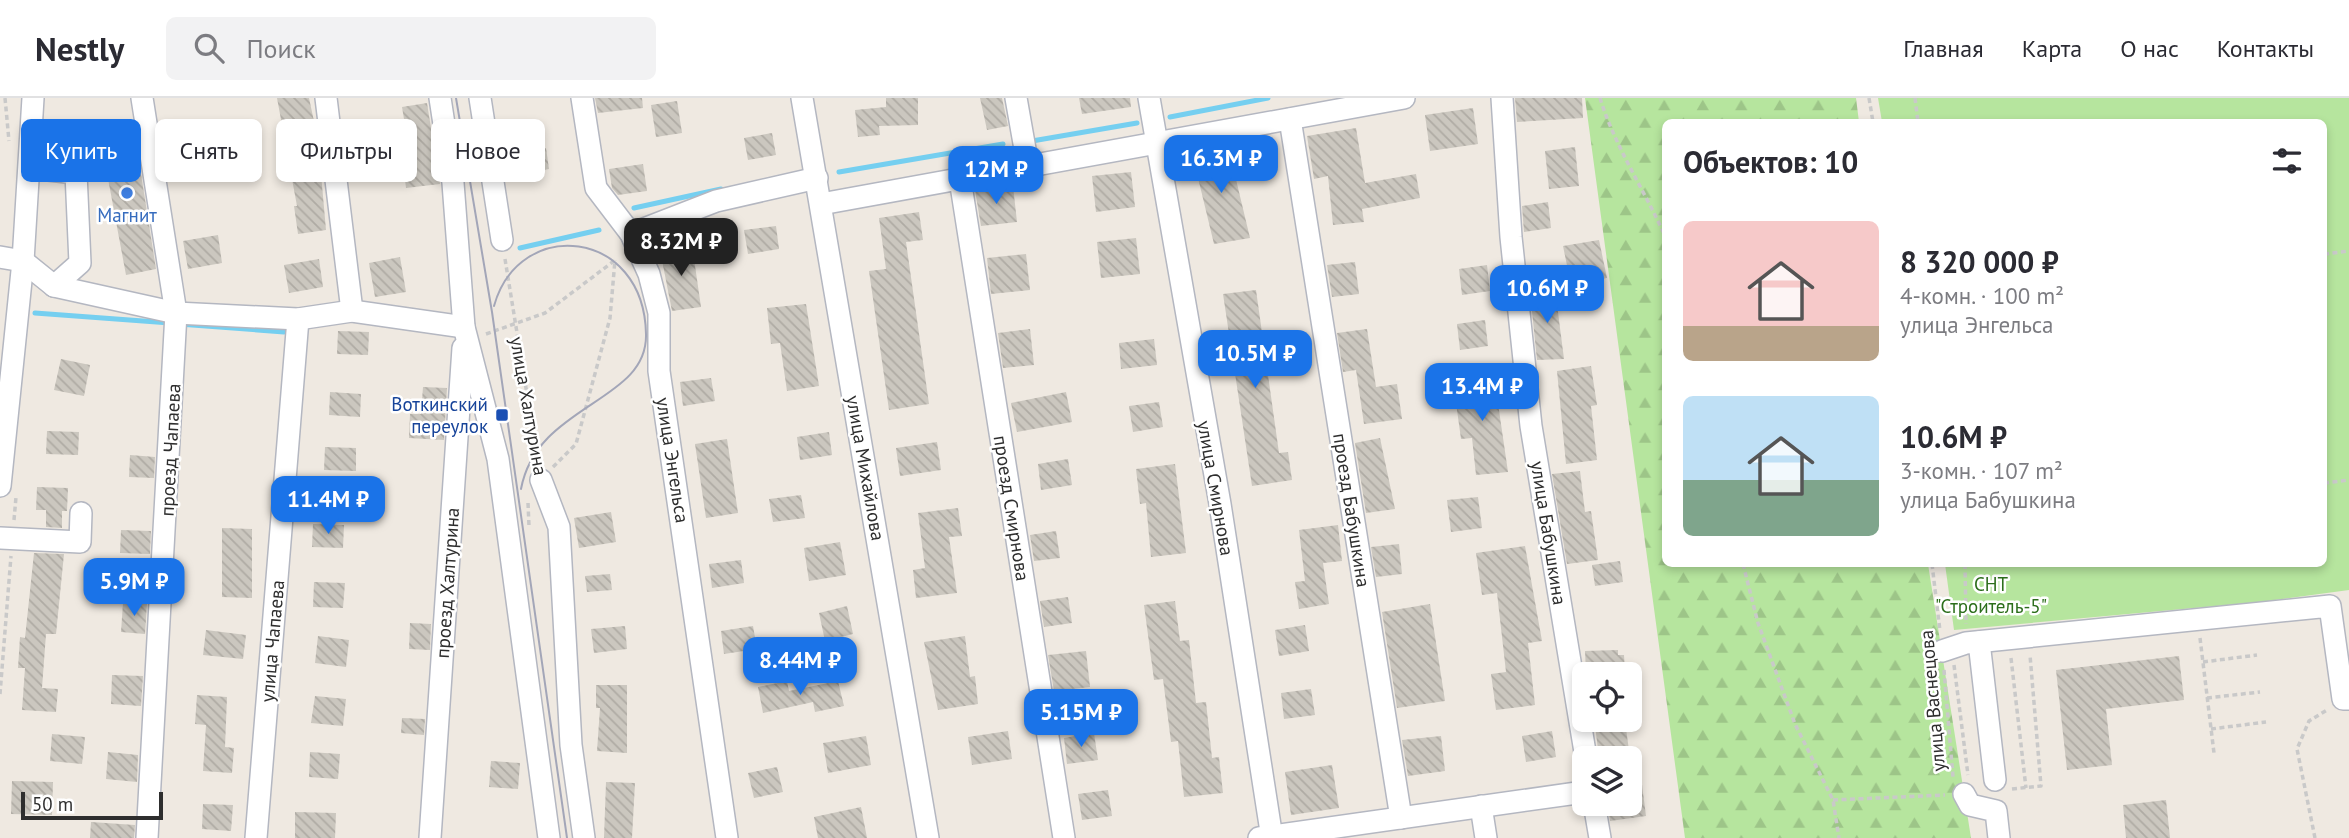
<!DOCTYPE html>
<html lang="ru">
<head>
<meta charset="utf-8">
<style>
	:root { --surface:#fff; --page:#f2f2f3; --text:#2b2b33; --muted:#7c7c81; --line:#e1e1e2; --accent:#1a73e8 }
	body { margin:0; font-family:"PT Sans",sans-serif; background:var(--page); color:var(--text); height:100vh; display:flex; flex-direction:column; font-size:26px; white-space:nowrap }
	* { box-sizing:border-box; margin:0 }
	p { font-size:23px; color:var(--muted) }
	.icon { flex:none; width:38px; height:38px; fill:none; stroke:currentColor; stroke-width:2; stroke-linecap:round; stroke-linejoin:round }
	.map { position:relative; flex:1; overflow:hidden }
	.sheet { position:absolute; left:1662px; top:21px; width:665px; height:448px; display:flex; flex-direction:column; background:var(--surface); border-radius:10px; box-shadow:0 4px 10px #0003 }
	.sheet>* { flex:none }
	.hud { position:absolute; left:21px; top:21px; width:665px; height:63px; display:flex; gap:14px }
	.controls { position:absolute; left:1572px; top:564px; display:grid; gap:14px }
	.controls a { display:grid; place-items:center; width:70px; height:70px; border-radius:10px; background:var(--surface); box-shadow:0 4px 10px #0003; font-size:35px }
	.scale { position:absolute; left:21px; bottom:18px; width:142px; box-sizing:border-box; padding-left:7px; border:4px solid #2e2e2e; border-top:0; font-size:19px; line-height:24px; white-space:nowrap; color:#2e2e2e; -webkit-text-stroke:5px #fff; paint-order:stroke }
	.price { position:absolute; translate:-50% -60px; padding:0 16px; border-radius:14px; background:var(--accent); color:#fff; font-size:23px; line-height:46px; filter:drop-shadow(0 2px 4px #0008) }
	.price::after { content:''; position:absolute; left:50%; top:42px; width:21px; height:16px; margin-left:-10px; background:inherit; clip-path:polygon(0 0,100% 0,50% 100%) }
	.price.selected { background:#222; color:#fff }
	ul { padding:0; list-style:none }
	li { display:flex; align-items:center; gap:21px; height:175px; padding:0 21px }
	li span { display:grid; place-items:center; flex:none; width:196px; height:140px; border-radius:10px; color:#555 }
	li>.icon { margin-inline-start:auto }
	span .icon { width:84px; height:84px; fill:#fffc; stroke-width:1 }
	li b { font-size:30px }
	h2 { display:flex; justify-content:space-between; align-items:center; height:84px; padding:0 21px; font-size:30px }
	.chip { padding:0 24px; border-radius:10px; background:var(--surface); box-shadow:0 4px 10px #0003; font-size:24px; line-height:63px }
	.chip.selected { background:var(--accent); color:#fff }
	header { display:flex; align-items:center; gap:42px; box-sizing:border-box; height:98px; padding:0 35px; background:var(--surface); border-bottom:2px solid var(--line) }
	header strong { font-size:33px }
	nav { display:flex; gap:38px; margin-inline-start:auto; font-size:24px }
	.search { width:490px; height:63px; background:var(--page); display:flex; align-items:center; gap:18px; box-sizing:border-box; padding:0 24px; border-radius:10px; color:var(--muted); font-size:26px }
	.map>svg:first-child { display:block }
	.forest { fill:url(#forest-firs) }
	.garden { fill:#b6e59e }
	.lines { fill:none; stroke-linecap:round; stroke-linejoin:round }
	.stream { stroke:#75cff0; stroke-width:5 }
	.building { fill:url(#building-back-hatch) }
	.minor-casing { stroke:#b4b7c1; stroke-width:24 }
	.path { stroke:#c9c9c9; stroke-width:3.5; stroke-dasharray:5 3.5; stroke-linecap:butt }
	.minor { stroke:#fff; stroke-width:21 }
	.tram { stroke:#a3a6b8; stroke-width:2 }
	.shop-dot { fill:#3f7fe0; stroke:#fff; stroke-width:2.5 }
	.transit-dot { fill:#1a4fb4; stroke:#fff; stroke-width:2.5 }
	.labels { text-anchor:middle; stroke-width:5; stroke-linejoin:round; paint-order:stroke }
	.shop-label { font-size:19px; fill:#366cbe; stroke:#fff }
	.transit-label { font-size:19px; fill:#164399; stroke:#fff; text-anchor:end }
	.street-label { font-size:19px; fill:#2e2e2e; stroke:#fff }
	.park-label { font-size:19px; fill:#2c6e1b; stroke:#fff }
</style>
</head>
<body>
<header>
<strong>Nestly</strong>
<div class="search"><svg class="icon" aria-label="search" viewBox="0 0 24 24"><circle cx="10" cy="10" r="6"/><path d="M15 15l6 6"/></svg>Поиск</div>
<nav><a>Главная</a><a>Карта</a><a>О нас</a><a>Контакты</a></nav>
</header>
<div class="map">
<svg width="2349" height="740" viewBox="0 0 2349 740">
	<defs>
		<pattern id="forest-firs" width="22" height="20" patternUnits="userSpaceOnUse" patternTransform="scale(1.75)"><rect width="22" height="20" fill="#b6e59e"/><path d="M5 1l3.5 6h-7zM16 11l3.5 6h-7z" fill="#9dc588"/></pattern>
		<pattern id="building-back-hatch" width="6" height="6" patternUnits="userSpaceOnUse" patternTransform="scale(1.75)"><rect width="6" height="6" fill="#cbc7bf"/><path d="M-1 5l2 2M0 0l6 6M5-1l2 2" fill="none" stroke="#afaba4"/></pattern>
	</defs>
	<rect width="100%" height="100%" fill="#efe9e1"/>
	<polygon class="forest" points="1585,0 1856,0 1859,24 1666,24 1666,466 1928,466 1971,740 1685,740"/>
	<polygon class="garden" points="1878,0 2349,0 2349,492 2260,504 1954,532 1945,466 2324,466 2324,24 1882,24"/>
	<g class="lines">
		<g class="stream">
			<polyline points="1170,19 1268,0"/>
			<polyline points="1032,43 1137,25"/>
			<polyline points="839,74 1003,46"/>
			<polyline points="634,110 721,91"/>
			<polyline points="520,150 599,132"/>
			<polyline points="35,215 170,225"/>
			<polyline points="179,226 284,234"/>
		</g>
	</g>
	<g class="building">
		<polygon points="277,0 309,0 318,42 326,132 298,136 294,108 297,108"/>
		<polygon points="595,0 642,0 643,10 598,15"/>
		<polygon points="886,0 918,0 918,27 879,28 880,37 858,39 855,12 886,9"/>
		<polygon points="980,0 1002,0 1008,28 987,32"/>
		<polygon points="1079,0 1130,0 1131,9 1082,16"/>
		<polygon points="1515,0 1582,0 1583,20 1517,24"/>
		<polygon points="677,3 682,35 656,39 651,7"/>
		<polygon points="427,5 440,86 406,90 403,64 411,63 402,9"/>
		<polygon points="1473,10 1478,46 1430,53 1425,17"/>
		<polygon points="1356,30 1365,85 1416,76 1420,100 1362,111 1364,124 1333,127 1328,78 1314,81 1307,38"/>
		<polygon points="108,31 112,50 90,54 86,35"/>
		<polygon points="772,35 776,57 748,62 744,40"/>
		<polygon points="239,36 244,63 208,70 203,42"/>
		<polygon points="1228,48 1250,140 1214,146 1192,55"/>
		<polygon points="1575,49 1579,88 1549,91 1545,53"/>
		<polygon points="546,50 549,71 522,76 518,54"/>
		<polygon points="139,63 156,171 126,177 106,70"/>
		<polygon points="643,66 647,93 618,97 612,90 609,71"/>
		<polygon points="1131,74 1135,109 1096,114 1092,78"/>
		<polygon points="1013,88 1017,124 981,128 975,92"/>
		<polygon points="1548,104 1551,130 1524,134 1522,108"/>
		<polygon points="919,114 923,142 906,144 929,306 889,312 869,173 886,171 879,120"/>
		<polygon points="776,128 779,151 748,156 744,132"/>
		<polygon points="218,137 222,165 188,171 183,143"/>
		<polygon points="1136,140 1140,176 1101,180 1097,144"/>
		<polygon points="1599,142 1607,180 1571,187 1563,148"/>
		<polygon points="692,147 701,209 672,213 660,152"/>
		<polygon points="1026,156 1030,192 991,196 987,160"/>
		<polygon points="400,159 406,194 375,199 369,165"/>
		<polygon points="319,161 323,189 289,195 284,167"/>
		<polygon points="1355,164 1359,196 1332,199 1327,167"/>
		<polygon points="1487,167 1490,193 1462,197 1459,171"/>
		<polygon points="1555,191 1564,261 1537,262 1530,194"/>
		<polygon points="1256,192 1279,355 1288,354 1292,382 1252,388 1223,196"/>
		<polygon points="806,206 819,288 787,293 780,245 771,246 767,210"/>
		<polygon points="1485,222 1488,248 1460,252 1457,226"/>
		<polygon points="1030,231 1034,267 1003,270 998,235"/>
		<polygon points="1367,231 1376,289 1397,286 1402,321 1364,326 1356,272 1343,274 1337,235"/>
		<polygon points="338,233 369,234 368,257 337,256"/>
		<polygon points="1154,241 1157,267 1121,271 1119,245"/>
		<polygon points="61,261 90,267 84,298 54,292"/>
		<polygon points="1591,268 1597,307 1591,308 1597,362 1566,366 1557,273"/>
		<polygon points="1494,278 1508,374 1476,377 1472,340 1461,341 1453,283"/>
		<polygon points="711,280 715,303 683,308 680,284"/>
		<polygon points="423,289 447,290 444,342 409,340 410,316 421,316"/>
		<polygon points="330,294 361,296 360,319 329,317"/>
		<polygon points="1066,294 1072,324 1017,334 1011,305"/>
		<polygon points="1159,304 1163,329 1133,334 1129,308"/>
		<polygon points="47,333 79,334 78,357 46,356"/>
		<polygon points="829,334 832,357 800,362 797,339"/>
		<polygon points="1380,340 1395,411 1366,415 1355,345"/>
		<polygon points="727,341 738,415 706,420 695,346"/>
		<polygon points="937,344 941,372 900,378 896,350"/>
		<polygon points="325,349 356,350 356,373 324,372"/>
		<polygon points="130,357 155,359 154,380 129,379"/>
		<polygon points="1068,361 1072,387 1041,392 1038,366"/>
		<polygon points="1175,366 1186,455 1151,459 1146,405 1140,406 1136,371"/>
		<polygon points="1580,373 1585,414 1591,413 1598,462 1567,466 1552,376"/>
		<polygon points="37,389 68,390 67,413 62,413 62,430 46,429 46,412 36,412"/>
		<polygon points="801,397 805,420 773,424 769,401"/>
		<polygon points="1478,399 1482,430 1451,434 1447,402"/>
		<polygon points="958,410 962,438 949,439 957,495 916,500 913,472 925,470 918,415"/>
		<polygon points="611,414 616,444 579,450 574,420"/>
		<polygon points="313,426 344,427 343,450 312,449"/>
		<polygon points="1338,427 1342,463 1323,465 1329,506 1299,511 1295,484 1305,483 1299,432"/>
		<polygon points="222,430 252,431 252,500 222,499"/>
		<polygon points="121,432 151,433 150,456 120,455"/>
		<polygon points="1056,433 1060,460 1034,463 1030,437"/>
		<polygon points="840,444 846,477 809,483 804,450"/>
		<polygon points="1399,446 1402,476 1376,479 1371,449"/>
		<polygon points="1525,448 1542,543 1528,545 1535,607 1496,612 1491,576 1506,574 1497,495 1482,497 1476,455"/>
		<polygon points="34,455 64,456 56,536 46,536 42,590 58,591 56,614 22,612 25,570 18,570 20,539 25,540"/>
		<polygon points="741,462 744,485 712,490 709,466"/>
		<polygon points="1620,463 1623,484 1595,488 1592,467"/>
		<polygon points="610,476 612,492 587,494 585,478"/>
		<polygon points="314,484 345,485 343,510 313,509"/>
		<polygon points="1068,499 1072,525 1044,529 1040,503"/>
		<polygon points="1175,503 1180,543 1189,542 1196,605 1206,604 1212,660 1219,659 1223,695 1184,699 1178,643 1171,644 1163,581 1154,582 1144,507"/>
		<polygon points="123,505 147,506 145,536 121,534"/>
		<polygon points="1430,506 1445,603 1397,610 1382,514"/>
		<polygon points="847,508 853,536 825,543 819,515"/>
		<polygon points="410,525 431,526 430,552 409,551"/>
		<polygon points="1305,527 1309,553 1279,558 1275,532"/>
		<polygon points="625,528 627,551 594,555 591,531"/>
		<polygon points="753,528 757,551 724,556 721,533"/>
		<polygon points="206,532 246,537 243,561 203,557"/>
		<polygon points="318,538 349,542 346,569 315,565"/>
		<polygon points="965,538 970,579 975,578 978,606 938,612 924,544"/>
		<polygon points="1618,552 1618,557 1624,557 1625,573 1586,574 1585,553"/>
		<polygon points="1086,553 1090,589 1054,593 1048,557"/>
		<polygon points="2179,558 2184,602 2106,611 2112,667 2067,672 2056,572"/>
		<polygon points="112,577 143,578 141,608 111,606"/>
		<polygon points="787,583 789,593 838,583 844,608 815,614 813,604 763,615 758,589"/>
		<polygon points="596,587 627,587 627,655 597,653 600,610 596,610"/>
		<polygon points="1311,591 1315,617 1284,621 1281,595"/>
		<polygon points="197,597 227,599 225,649 234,650 232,675 203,673 206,627 195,626"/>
		<polygon points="315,598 346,601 343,628 311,625"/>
		<polygon points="402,620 425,621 424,637 401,635"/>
		<polygon points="1625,623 1630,660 1599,660 1595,627"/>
		<polygon points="1008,633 1012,661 972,667 968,639"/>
		<polygon points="1552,633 1556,659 1526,664 1522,638"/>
		<polygon points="1094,635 1098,662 1067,666 1064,640"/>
		<polygon points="52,636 85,639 82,666 50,663"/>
		<polygon points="866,638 871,667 828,675 823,645"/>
		<polygon points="1441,638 1445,673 1408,678 1402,642"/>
		<polygon points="108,654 138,657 137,684 106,681"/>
		<polygon points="310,654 340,656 338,681 309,679"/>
		<polygon points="491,663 520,665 518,691 489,689"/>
		<polygon points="1629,663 1639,663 1646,718 1610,723 1607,705 1629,705"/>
		<polygon points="1332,667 1339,710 1291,717 1285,674"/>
		<polygon points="777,669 783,694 754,700 748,675"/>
		<polygon points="12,683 53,684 52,717 11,716"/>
		<polygon points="606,684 635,685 632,740 604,740"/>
		<polygon points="1108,692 1112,718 1082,722 1078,696"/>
		<polygon points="2166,702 2170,740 2126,740 2123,707"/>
		<polygon points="203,706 233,707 231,733 202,731"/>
		<polygon points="861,709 867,740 818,740 814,719"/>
		<polygon points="295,714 336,715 335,740 295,740"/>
		<polygon points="91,724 135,727 134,740 90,740"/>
	</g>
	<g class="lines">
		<g class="minor-casing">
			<g id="minor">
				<polyline points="142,0 176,215 147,740"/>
				<polyline points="326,0 352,213"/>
				<polyline points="440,0 453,85 464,229 498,361 549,740"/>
				<polyline points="480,0 502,142"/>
				<polyline points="582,0 596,90 631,136 649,176 659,215 659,273 727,740"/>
				<polyline points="802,0 928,740"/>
				<polyline points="1016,0 1028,68"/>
				<polyline points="1149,0 1220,406 1272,740"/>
				<polyline points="1502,0 1511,139 1531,328 1586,660"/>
				<polyline points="1290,21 1401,720"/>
				<polyline points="30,70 76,75 80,165 54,188"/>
				<polyline points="960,81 1064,740"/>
				<polyline points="821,106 1404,0"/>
				<polyline points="631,136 716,103 817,80"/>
				<polyline points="0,159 23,163 54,188 176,215 298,221 352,213 464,229"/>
				<polyline points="541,382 559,429 571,647 584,740"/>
				<polyline points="0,388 23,163 33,0"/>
				<polyline points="0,440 80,444 81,415"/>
				<polyline points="1979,544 1995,682"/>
				<polyline points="1942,553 1966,545 2330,508 2343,601 2349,601"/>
				<polyline points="1964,696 1970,707 1996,713 1999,740"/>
				<polyline points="1594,705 1600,740"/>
				<polyline points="1481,708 1486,740"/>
				<polyline points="256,740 298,221"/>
				<polyline points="430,740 463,250"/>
				<polyline points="1259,740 1584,694"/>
			</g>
		</g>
		<g class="path">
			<polyline points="5,0 9,43"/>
			<path d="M1600 0C1615 49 1645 93 1666 140"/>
			<polyline points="1869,0 1873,24"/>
			<polyline points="1915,0 1918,24"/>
			<polyline points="2324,156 2349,153"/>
			<polyline points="505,161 538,364"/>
			<polyline points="486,236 545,215 614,163"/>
			<polyline points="553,369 576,346 610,220 615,162"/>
			<polyline points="2324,385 2349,382"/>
			<polyline points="528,405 529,428"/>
			<polyline points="14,422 16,399"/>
			<polyline points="1743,466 1758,525 1795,626 1833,702 1839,740"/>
			<polyline points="1932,466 1940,533"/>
			<polyline points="1965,466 1966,526"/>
			<polyline points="2200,540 2214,655"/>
			<polyline points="2011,560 2026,690"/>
			<polyline points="2203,564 2257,557"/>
			<polyline points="1954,567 1968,677"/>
			<polyline points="1944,572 1953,679"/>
			<polyline points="0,596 11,458"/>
			<polyline points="2207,600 2260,594"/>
			<polyline points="2211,631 2266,624"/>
			<polyline points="2012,691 2041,688 2030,557"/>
			<polyline points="1833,702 1945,697"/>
			<polyline points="2315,740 2297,651 2309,623 2327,612"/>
		</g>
		<use href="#minor" class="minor"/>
		<g class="tram">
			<polyline points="456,0 492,214 567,740"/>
			<path d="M494 208C519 118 644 130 646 236 648 305 537 305 521 391"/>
		</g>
	</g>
	<circle class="shop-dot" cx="127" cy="95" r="7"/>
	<rect class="transit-dot" x="495" y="310" width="14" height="14" rx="3.5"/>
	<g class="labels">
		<g class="shop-label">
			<text x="127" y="124">Магнит</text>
		</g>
		<g class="transit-label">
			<text x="488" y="313">Воткинский<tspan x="488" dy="22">переулок</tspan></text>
		</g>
		<g class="street-label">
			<text transform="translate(529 308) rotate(80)" y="7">улица Халтурина</text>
			<text transform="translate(170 352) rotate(-87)" y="7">проезд Чапаева</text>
			<text transform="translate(673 362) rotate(81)" y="7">улица Энгельса</text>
			<text transform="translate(866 370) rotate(80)" y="7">улица Михайлова</text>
			<text transform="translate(1216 390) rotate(80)" y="7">улица Смирнова</text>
			<text transform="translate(1012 410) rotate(81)" y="7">проезд Смирнова</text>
			<text transform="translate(1352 412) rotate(81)" y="7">проезд Бабушкина</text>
			<text transform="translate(1549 435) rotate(81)" y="7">улица Бабушкина</text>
			<text transform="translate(447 485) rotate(-86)" y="7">проезд Халтурина</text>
			<text transform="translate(272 543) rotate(-85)" y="7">улица Чапаева</text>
			<text transform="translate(1932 603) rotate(-95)" y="7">улица Васнецова</text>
		</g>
		<g class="park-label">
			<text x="1991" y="493">СНТ<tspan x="1991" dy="22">"Строитель-5"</tspan></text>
		</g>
	</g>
</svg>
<div class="controls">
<a><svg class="icon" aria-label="locate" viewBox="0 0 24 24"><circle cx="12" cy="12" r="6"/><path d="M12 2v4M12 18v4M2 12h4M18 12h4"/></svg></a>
<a><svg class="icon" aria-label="layers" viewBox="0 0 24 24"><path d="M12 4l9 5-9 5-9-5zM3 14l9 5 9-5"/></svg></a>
</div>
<div class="scale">50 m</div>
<b class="price" style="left:1221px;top:97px">16.3M ₽</b>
<b class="price" style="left:996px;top:108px">12M ₽</b>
<b class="price selected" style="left:681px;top:180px">8.32M ₽</b>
<b class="price" style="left:1547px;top:227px">10.6M ₽</b>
<b class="price" style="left:1255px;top:292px">10.5M ₽</b>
<b class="price" style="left:1482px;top:325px">13.4M ₽</b>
<b class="price" style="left:328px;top:438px">11.4M ₽</b>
<b class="price" style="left:134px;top:520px">5.9M ₽</b>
<b class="price" style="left:800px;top:599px">8.44M ₽</b>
<b class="price" style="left:1081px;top:651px">5.15M ₽</b>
<div class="hud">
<a class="chip selected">Купить</a>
<a class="chip">Снять</a>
<a class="chip">Фильтры</a>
<a class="chip">Новое</a>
</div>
<section class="sheet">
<h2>Объектов: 10<svg class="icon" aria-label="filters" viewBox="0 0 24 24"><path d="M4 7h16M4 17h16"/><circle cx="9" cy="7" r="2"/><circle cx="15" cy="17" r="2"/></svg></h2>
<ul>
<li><span style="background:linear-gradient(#f6c9c9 75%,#b9a48a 0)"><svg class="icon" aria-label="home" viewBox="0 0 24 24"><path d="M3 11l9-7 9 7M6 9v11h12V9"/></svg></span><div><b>8 320 000 ₽</b><p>4-комн. · 100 m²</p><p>улица Энгельса</p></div></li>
<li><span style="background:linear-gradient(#bfe0f5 60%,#7fa58c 0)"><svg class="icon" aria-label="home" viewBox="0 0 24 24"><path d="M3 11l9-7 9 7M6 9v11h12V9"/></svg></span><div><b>10.6M ₽</b><p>3-комн. · 107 m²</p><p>улица Бабушкина</p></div></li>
</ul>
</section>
</div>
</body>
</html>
